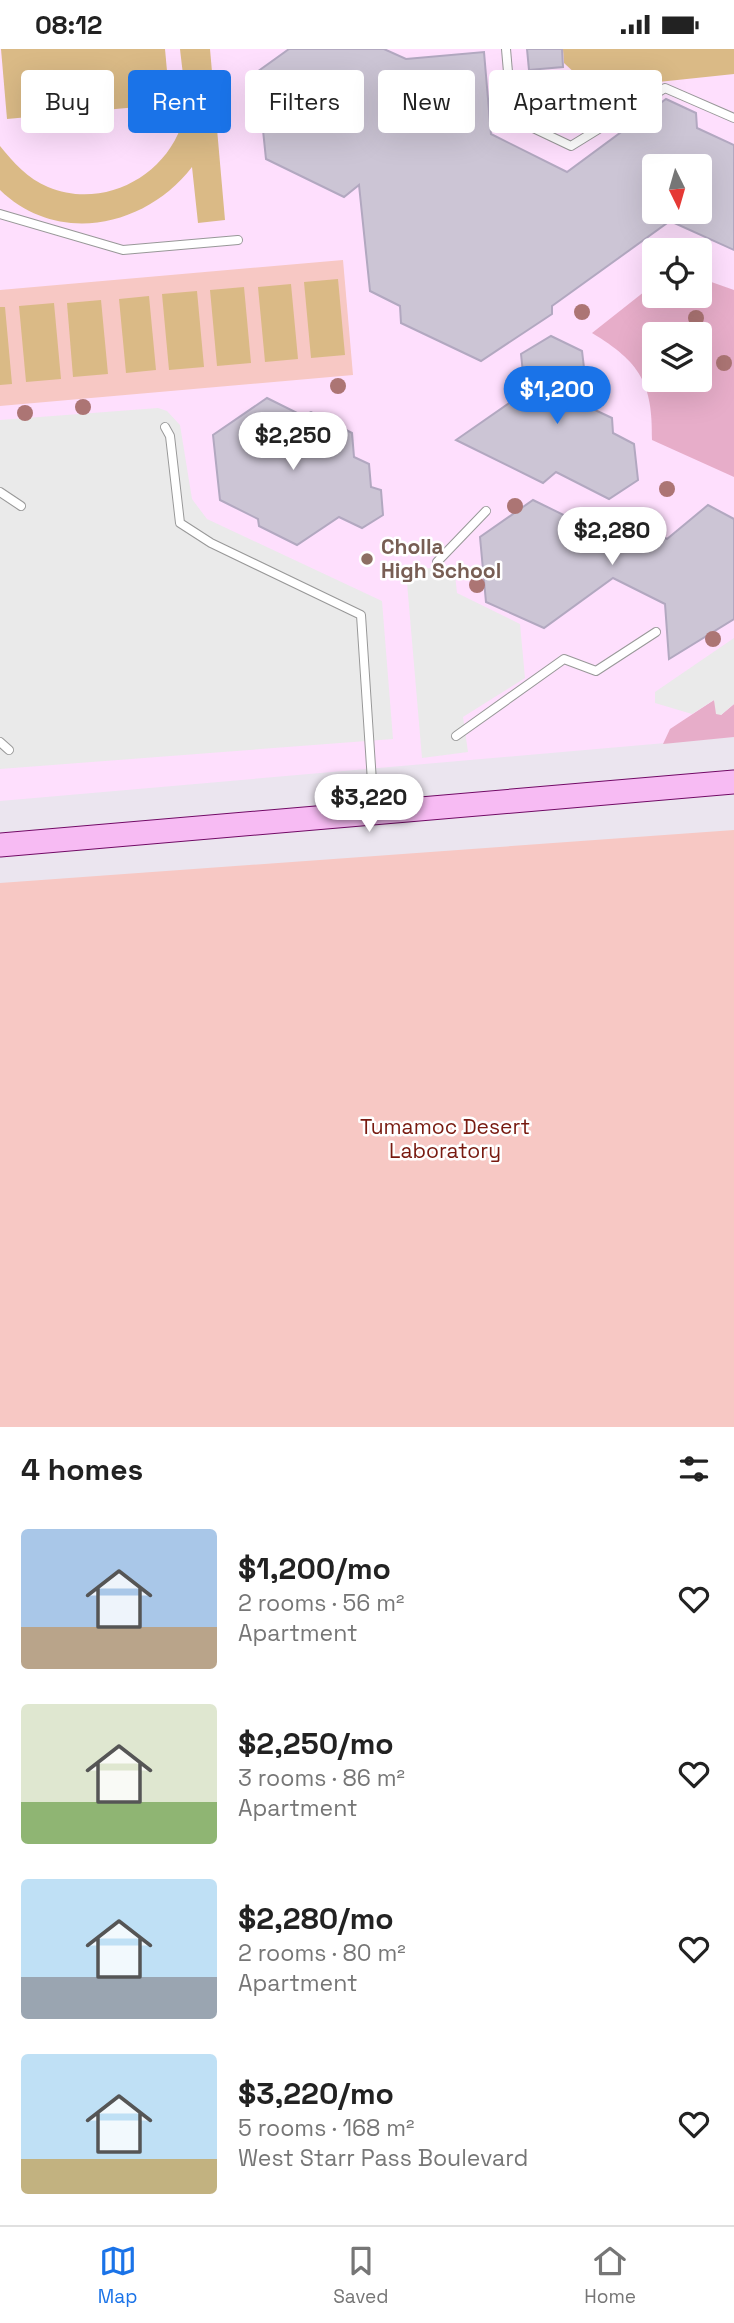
<!DOCTYPE html>
<html lang="en">
<head>
<meta charset="utf-8">
<style>
	:root { --surface:#fff; --page:#f6f6f6; --text:#222; --muted:#767676; --line:#e0e0e0; --accent:#1a73e8 }
	body { margin:0; font-family:"Space Grotesk",sans-serif; background:var(--page); color:var(--text); height:100vh; display:flex; flex-direction:column; font-size:26px; white-space:nowrap }
	* { box-sizing:border-box; margin:0 }
	p { font-size:23px; color:var(--muted) }
	.icon { flex:none; width:38px; height:38px; fill:none; stroke:currentColor; stroke-width:2; stroke-linecap:round; stroke-linejoin:round }
	.map { position:relative; height:1378px; overflow:hidden }
	.sheet { display:flex; flex-direction:column; background:var(--surface); flex:1 }
	.sheet>* { flex:none }
	.hud { position:absolute; left:21px; top:21px; width:693px; height:63px; display:flex; gap:14px }
	.needle { width:46px; rotate:175deg }
	.controls { position:absolute; left:642px; top:105px; display:grid; gap:14px }
	.controls a { display:grid; place-items:center; width:70px; height:70px; border-radius:7px; background:var(--surface); box-shadow:0 7px 28px #0002; font-size:35px }
	.price { position:absolute; translate:-50% -60px; padding:0 16px; border-radius:24px; background:#fff; color:#222; font-size:23px; line-height:46px; filter:drop-shadow(0 2px 4px #0008) }
	.price::after { content:''; position:absolute; left:50%; top:42px; width:21px; height:16px; margin-left:-10px; background:inherit; clip-path:polygon(0 0,100% 0,50% 100%) }
	.price.on { background:var(--accent); color:#fff }
	ul { padding:0; list-style:none }
	li { display:flex; align-items:center; gap:21px; height:175px; padding:0 21px }
	li span { display:grid; place-items:center; flex:none; width:196px; height:140px; border-radius:7px; color:#555 }
	li>.icon { margin-inline-start:auto }
	span .icon { width:84px; height:84px; fill:#fffc; stroke-width:1 }
	li b { font-size:30px }
	h2 { display:flex; justify-content:space-between; align-items:center; height:84px; padding:0 21px; font-size:30px }
	.chip { padding:0 24px; border-radius:7px; background:var(--surface); box-shadow:0 7px 28px #0002; font-size:24px; line-height:63px }
	.chip.on { background:var(--accent); color:#fff }
	.status { display:flex; justify-content:space-between; align-items:center; height:49px; padding:0 35px; background:var(--surface); direction:ltr }
	.status svg { height:19px; fill:currentColor }
	.dock { display:flex; justify-content:space-around; align-items:center; height:98px; border-top:2px solid var(--line); background:var(--surface); font-size:19px; color:var(--muted) }
	.dock a { display:grid; justify-items:center; gap:4px }
	.dock .on { color:var(--accent) }
	.map>svg:first-child { display:block }
	.education { fill:#fedffd; fill-rule:evenodd }
	.grass { fill:#e7adc9; fill-rule:evenodd }
	.park { fill:#f7c8c4 }
	.pitch { fill:#daba86 }
	.parking { fill:#eaeaea }
	.building { fill:#ccc5d5; stroke:#b2a8c0; stroke-width:2; fill-rule:evenodd }
	.lines { fill:none; stroke-linecap:round; stroke-linejoin:round }
	.service-casing { stroke:#989898; stroke-width:10 }
	.secondary-casing { stroke:#710a65; stroke-width:25 }
	.service { stroke:#fff; stroke-width:8 }
	.secondary { stroke:#f7bbf3; stroke-width:23 }
	.tree { fill:#ac7574 }
	.education-dot { fill:#8d6e63; stroke:#fff; stroke-width:2.5 }
	.labels { text-anchor:middle; stroke-width:5; stroke-linejoin:round; paint-order:stroke }
	.education-label { font-size:21px; font-weight:bold; fill:#785e54; stroke:#fff; text-anchor:start }
	.park-label { font-size:21px; fill:#781a10; stroke:#fff }
</style>
</head>
<body>
<div class="status"><b>08:12</b><svg viewBox="0 0 49 12"><path d="M0 12V9h3v3zM5 12V6h3v6zM10 12V3h3v9zM15 12V0h3v12zM26 1h20v11H26zM47 4h2v5h-2z"/></svg></div>
<div class="map">
<svg width="734" height="1378" viewBox="0 0 734 1378">
	<rect width="100%" height="100%" fill="#ebe5ef"/>
	<path class="education" d="M0 0H734V688L0 752ZM654 117H700V163H654ZM654 201H700V247H654ZM654 285H700V331H654Z"/>
	<g class="grass">
		<path d="M700 229 734 241V428L652 391C653 334 640 313 592 284L654 235V247H700ZM654 285H700V331H654Z"/>
		<polygon points="714,651 721,666 734,655 734,688 663,695 670,680"/>
	</g>
	<g class="park">
		<polygon points="343,211 353,326 0,357 0,241"/>
		<polygon points="734,781 734,1378 0,1378 0,834"/>
	</g>
	<g class="pitch">
		<polygon points="1,0 165,0 170,55 7,70"/>
		<path d="M180 0H210L225 171 198 174 192 118C146 178 58 197 0 141V97C13 113 28 130 48 138 98 159 156 133 178 85 189 58 183 28 180 0Z"/>
		<polygon points="563,0 734,0 734,25 592,40 564,14"/>
		<polygon points="338,230 345,306 311,309 304,233"/>
		<polygon points="291,235 298,310 265,313 258,238"/>
		<polygon points="244,238 251,314 217,317 210,241"/>
		<polygon points="197,242 204,318 169,321 162,245"/>
		<polygon points="149,247 156,321 126,324 119,250"/>
		<polygon points="101,251 108,325 73,328 67,254"/>
		<polygon points="54,254 61,330 26,333 19,257"/>
		<polygon points="0,258 5,258 12,335 0,336"/>
	</g>
	<g class="parking">
		<polygon points="158,359 167,362 180,376 192,450 207,470 382,552 393,690 0,720 0,371"/>
		<polygon points="454,516 457,544 520,575 525,629 463,668 468,703 422,709 406,522"/>
		<polygon points="734,589 734,655 721,666 716,665 714,651 692,665 655,654 655,643"/>
	</g>
	<g class="building">
		<path d="M289 0H384L406 10 484 3 491 85 567 123 666 50 696 64 697 79 734 96V201L670 172 552 257V265L481 312 401 274 400 257 370 242 359 136 344 148 266 110 257 23ZM654 117H700V163H654Z"/>
		<polygon points="527,0 562,0 563,18 529,21"/>
		<polygon points="551,287 582,302 585,327 592,330 595,361 612,369 613,384 634,395 638,431 609,450 556,423 543,434 456,391 525,343 521,305"/>
		<polygon points="267,349 303,367 311,363 352,384 354,408 369,415 371,438 381,441 383,466 362,479 339,468 297,496 259,477 258,470 220,451 213,386"/>
		<polygon points="533,451 582,475 604,460 667,490 708,456 734,470 734,570 669,610 665,555 613,529 544,579 486,553 480,488"/>
	</g>
	<g class="lines">
		<g class="service-casing">
			<g id="service">
				<polyline points="506,0 512,69 571,97 665,39 734,69"/>
				<polyline points="0,165 123,201 238,191"/>
				<polyline points="165,378 170,387 180,474 211,494 361,566 374,763"/>
				<polyline points="0,443 21,457"/>
				<polyline points="437,513 486,462"/>
				<polyline points="456,687 564,610 596,622 656,583"/>
				<polyline points="0,693 9,701"/>
			</g>
		</g>
		<g class="secondary-casing">
			<polyline id="secondary" points="0,796 734,733"/>
		</g>
		<use href="#service" class="service"/>
		<use href="#secondary" class="secondary"/>
	</g>
	<g class="tree">
		<circle cx="582" cy="263" r="8"/>
		<circle cx="696" cy="269" r="8"/>
		<circle cx="724" cy="314" r="8"/>
		<circle cx="338" cy="337" r="8"/>
		<circle cx="83" cy="358" r="8"/>
		<circle cx="25" cy="364" r="8"/>
		<circle cx="667" cy="440" r="8"/>
		<circle cx="515" cy="457" r="8"/>
		<circle cx="477" cy="536" r="8"/>
		<circle cx="713" cy="590" r="8"/>
	</g>
	<circle class="education-dot" cx="367" cy="510" r="7"/>
	<g class="labels">
		<g class="education-label">
			<text x="381" y="505">Cholla<tspan x="381" dy="24">High School</tspan></text>
		</g>
		<g class="park-label">
			<text x="445" y="1085">Tumamoc Desert<tspan x="445" dy="24">Laboratory</tspan></text>
		</g>
	</g>
</svg>
<div class="controls">
<a><svg class="needle" viewBox="-14 -14 28 28"><path d="M0-13l5 13h-10z" fill="#e53935"/><path d="M0 13l5-13h-10z" fill="#767676"/></svg></a>
<a><svg class="icon" aria-label="locate" viewBox="0 0 24 24"><circle cx="12" cy="12" r="6"/><path d="M12 2v4M12 18v4M2 12h4M18 12h4"/></svg></a>
<a><svg class="icon" aria-label="layers" viewBox="0 0 24 24"><path d="M12 4l9 5-9 5-9-5zM3 14l9 5 9-5"/></svg></a>
</div>
<b class="price on" style="left:557px;top:377px">$1,200</b>
<b class="price" style="left:293px;top:423px">$2,250</b>
<b class="price" style="left:612px;top:518px">$2,280</b>
<b class="price" style="left:369px;top:785px">$3,220</b>
<div class="hud">
<a class="chip">Buy</a>
<a class="chip on">Rent</a>
<a class="chip">Filters</a>
<a class="chip">New</a>
<a class="chip">Apartment</a>
</div>
</div>
<section class="sheet">
<h2>4 homes<svg class="icon" aria-label="filters" viewBox="0 0 24 24"><path d="M4 7h16M4 17h16"/><circle cx="9" cy="7" r="2"/><circle cx="15" cy="17" r="2"/></svg></h2>
<ul>
<li><span style="background:linear-gradient(#a9c7e8 70%,#b9a48a 0)"><svg class="icon" aria-label="home" viewBox="0 0 24 24"><path d="M3 11l9-7 9 7M6 9v11h12V9"/></svg></span><div><b>$1,200/mo</b><p>2 rooms · 56 m²</p><p>Apartment</p></div><svg class="icon" aria-label="heart" viewBox="0 0 24 24"><path d="M12 20l-8-8c-3-5 5-10 8-4 3-6 11-1 8 4z"/></svg></li>
<li><span style="background:linear-gradient(#dfe7d0 70%,#8fb573 0)"><svg class="icon" aria-label="home" viewBox="0 0 24 24"><path d="M3 11l9-7 9 7M6 9v11h12V9"/></svg></span><div><b>$2,250/mo</b><p>3 rooms · 86 m²</p><p>Apartment</p></div><svg class="icon" aria-label="heart" viewBox="0 0 24 24"><path d="M12 20l-8-8c-3-5 5-10 8-4 3-6 11-1 8 4z"/></svg></li>
<li><span style="background:linear-gradient(#bfe0f5 70%,#9aa5b1 0)"><svg class="icon" aria-label="home" viewBox="0 0 24 24"><path d="M3 11l9-7 9 7M6 9v11h12V9"/></svg></span><div><b>$2,280/mo</b><p>2 rooms · 80 m²</p><p>Apartment</p></div><svg class="icon" aria-label="heart" viewBox="0 0 24 24"><path d="M12 20l-8-8c-3-5 5-10 8-4 3-6 11-1 8 4z"/></svg></li>
<li><span style="background:linear-gradient(#bfe0f5 75%,#c2b280 0)"><svg class="icon" aria-label="home" viewBox="0 0 24 24"><path d="M3 11l9-7 9 7M6 9v11h12V9"/></svg></span><div><b>$3,220/mo</b><p>5 rooms · 168 m²</p><p>West Starr Pass Boulevard</p></div><svg class="icon" aria-label="heart" viewBox="0 0 24 24"><path d="M12 20l-8-8c-3-5 5-10 8-4 3-6 11-1 8 4z"/></svg></li>
</ul>
</section>
<nav class="dock">
<a class="on"><svg class="icon" aria-label="map" viewBox="0 0 24 24"><path d="M3 6l6-2 6 2 6-2v14l-6 2-6-2-6 2zM9 4v14M15 6v14"/></svg>Map</a>
<a><svg class="icon" aria-label="saved" viewBox="0 0 24 24"><path d="M7 4h10v16l-5-4-5 4z"/></svg>Saved</a>
<a><svg class="icon" aria-label="home" viewBox="0 0 24 24"><path d="M3 11l9-7 9 7M6 9v11h12V9"/></svg>Home</a>
</nav>
</body>
</html>
